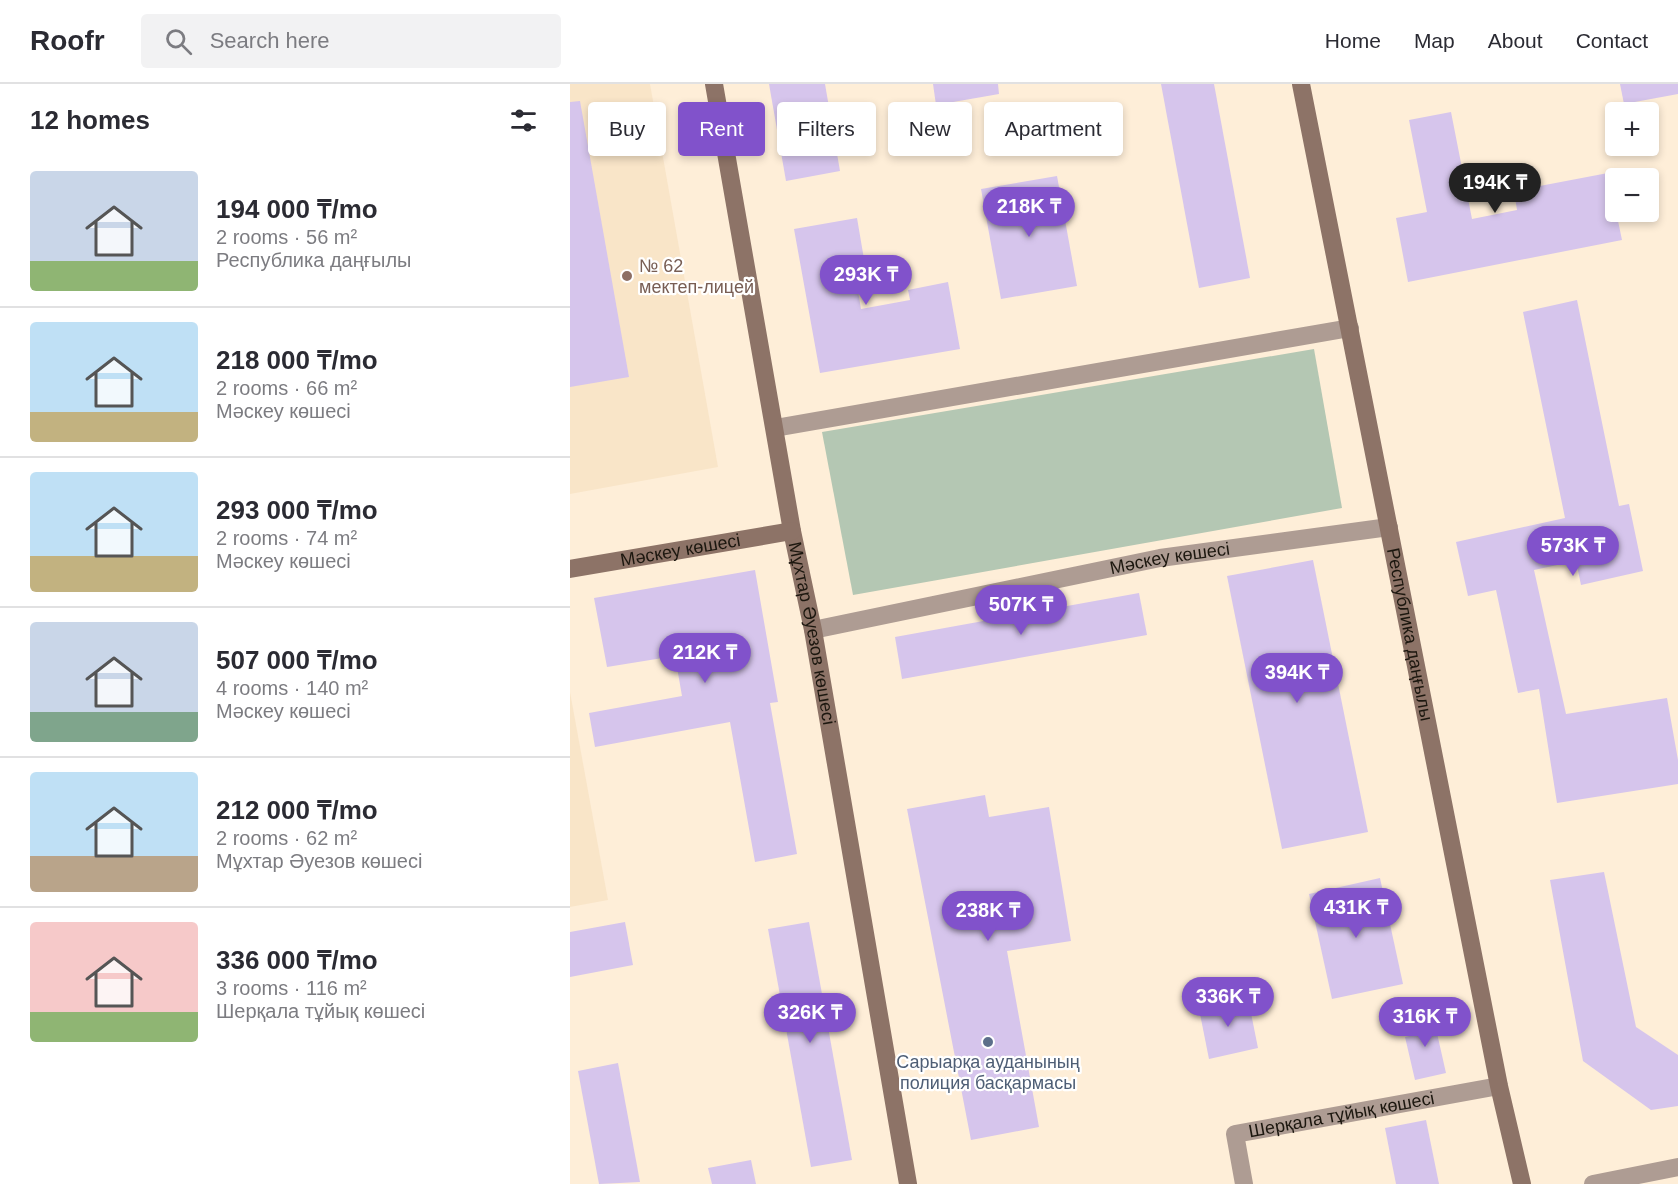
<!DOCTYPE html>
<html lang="en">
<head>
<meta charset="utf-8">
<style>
	:root { --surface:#fff; --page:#f2f2f3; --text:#2b2b33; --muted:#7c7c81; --line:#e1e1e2; --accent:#8152cb }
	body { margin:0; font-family:Helvetica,sans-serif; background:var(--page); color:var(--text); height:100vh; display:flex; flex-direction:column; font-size:22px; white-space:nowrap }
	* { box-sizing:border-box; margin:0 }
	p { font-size:20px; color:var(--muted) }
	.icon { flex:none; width:33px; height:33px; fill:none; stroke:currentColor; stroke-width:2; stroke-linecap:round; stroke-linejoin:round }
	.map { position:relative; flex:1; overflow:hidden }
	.panel { display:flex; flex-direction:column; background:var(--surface); width:570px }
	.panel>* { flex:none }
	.hud { position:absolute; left:18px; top:18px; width:570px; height:54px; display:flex; gap:12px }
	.controls { position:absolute; left:1035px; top:18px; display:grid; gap:12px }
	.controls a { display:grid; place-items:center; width:54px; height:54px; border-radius:6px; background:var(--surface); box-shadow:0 3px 9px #0003; font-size:30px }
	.price { position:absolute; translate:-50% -51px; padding:0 14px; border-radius:21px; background:var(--accent); color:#fff; font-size:20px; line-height:39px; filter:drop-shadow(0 2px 3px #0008) }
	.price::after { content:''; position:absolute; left:50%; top:36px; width:18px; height:14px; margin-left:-9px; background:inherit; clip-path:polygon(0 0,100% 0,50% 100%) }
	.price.selected { background:#222; color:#fff }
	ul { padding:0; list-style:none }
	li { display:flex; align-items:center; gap:18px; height:150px; padding:0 30px }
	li+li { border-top:2px solid var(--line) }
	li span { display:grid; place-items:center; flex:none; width:168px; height:120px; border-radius:6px; color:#555 }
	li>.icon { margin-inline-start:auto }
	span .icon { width:72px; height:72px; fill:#fffc; stroke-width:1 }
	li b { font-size:26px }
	h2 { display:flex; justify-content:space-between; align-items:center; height:72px; padding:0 30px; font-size:26px }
	.pill { padding:0 21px; border-radius:6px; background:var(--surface); box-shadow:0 3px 9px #0003; font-size:21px; line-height:54px }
	.pill.selected { background:var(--accent); color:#fff }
	header { display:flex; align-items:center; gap:36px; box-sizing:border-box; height:84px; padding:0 30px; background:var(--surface); border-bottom:2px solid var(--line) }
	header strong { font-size:28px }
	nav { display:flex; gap:33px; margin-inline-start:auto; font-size:21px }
	.search { width:420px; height:54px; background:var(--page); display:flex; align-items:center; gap:15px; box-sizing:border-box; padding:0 21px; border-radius:6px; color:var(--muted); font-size:22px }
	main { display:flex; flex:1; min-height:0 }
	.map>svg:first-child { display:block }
	.built { fill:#f9e5c8 }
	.green { fill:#b4c7b3 }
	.building { fill:#d6c5ec }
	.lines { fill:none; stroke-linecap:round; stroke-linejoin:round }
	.street { stroke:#ae9c93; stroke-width:18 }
	.secondary { stroke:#8d7367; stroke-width:18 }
	.education-dot { fill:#8d6e63; stroke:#fff; stroke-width:2 }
	.service-dot { fill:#5c6f8a; stroke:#fff; stroke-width:2 }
	.labels { text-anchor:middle; stroke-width:4.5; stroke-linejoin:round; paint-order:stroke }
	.education-label { font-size:18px; fill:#785e54; stroke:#fff; text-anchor:start }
	.street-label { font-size:18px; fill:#1c170f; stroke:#fff }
	.service-label { font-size:18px; fill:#4e5e75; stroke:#fff }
</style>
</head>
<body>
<header>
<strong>Roofr</strong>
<div class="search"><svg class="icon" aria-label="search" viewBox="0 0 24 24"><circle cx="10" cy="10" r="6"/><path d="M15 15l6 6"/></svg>Search here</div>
<nav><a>Home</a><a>Map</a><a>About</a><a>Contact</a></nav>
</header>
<main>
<section class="panel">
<h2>12 homes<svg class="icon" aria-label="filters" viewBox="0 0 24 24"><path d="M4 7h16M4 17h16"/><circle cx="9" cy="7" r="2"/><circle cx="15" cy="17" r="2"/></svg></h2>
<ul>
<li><span style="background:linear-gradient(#c9d6e8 75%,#8fb573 0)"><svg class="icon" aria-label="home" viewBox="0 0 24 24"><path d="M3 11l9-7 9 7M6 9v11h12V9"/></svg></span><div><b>194 000 ₸/mo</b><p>2 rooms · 56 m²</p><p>Республика даңғылы</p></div></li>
<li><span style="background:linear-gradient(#bfe0f5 75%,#c2b280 0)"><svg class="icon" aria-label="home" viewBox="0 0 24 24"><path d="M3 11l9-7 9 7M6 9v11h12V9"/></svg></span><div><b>218 000 ₸/mo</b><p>2 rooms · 66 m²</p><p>Мәскеу көшесі</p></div></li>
<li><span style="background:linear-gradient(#bfe0f5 70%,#c2b280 0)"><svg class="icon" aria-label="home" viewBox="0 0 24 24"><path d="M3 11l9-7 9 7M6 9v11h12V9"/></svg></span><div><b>293 000 ₸/mo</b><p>2 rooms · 74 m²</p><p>Мәскеу көшесі</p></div></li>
<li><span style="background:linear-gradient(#c9d6e8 75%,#7fa58c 0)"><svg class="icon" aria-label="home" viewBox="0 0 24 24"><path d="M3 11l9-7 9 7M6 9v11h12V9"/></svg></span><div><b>507 000 ₸/mo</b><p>4 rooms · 140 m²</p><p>Мәскеу көшесі</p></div></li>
<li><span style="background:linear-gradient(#bfe0f5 70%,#b9a48a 0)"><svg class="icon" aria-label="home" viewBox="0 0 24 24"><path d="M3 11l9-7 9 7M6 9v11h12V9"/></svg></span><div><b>212 000 ₸/mo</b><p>2 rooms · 62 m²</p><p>Мұхтар Әуезов көшесі</p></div></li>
<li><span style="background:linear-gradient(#f6c9c9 75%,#8fb573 0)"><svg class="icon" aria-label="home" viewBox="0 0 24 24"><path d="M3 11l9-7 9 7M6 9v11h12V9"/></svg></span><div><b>336 000 ₸/mo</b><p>3 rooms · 116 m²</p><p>Шерқала тұйық көшесі</p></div></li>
</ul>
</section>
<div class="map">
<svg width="1108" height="1100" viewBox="0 0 1108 1100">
	<rect width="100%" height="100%" fill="#feeed8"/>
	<g class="built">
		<polygon points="0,0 80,0 148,383 0,410"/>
		<polygon points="0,608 38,816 0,823"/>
	</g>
	<polygon class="green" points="744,265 772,424 283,511 252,348"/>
	<g class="building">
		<polygon points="199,0 255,0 270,87 216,97"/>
		<polygon points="363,0 428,0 429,10 366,21"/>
		<polygon points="591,0 644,0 680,194 629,204"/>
		<polygon points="1050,0 1108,0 1108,10 1054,20"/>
		<polygon points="10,17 59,293 0,303 0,18"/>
		<polygon points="881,28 902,135 947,126 944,107 1038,89 1052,156 838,198 826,134 857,128 839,36"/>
		<polygon points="487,92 507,202 431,215 411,105"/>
		<polygon points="287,134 294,175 283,177 291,225 340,216 338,206 378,198 390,265 250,289 224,145"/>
		<polygon points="1007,216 1049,422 1059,420 1073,487 1011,501 1006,477 964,486 996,630 1097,614 1108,676 1108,700 987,719 969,605 948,609 926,506 898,512 886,458 995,434 953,228"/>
		<polygon points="743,476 798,748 712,765 657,492"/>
		<polygon points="185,486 208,618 200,619 227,770 185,778 160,638 25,663 19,629 112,612 105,572 37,583 24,514"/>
		<polygon points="569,509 577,551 332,595 325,553"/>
		<polygon points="415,711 419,733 479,723 501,857 437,867 469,1043 401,1056 337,725"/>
		<polygon points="1034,788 1066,943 1108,971 1108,1022 1081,1026 1013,977 980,796"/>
		<polygon points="810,794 833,900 762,915 739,810"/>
		<polygon points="55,838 63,881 0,893 0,848"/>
		<polygon points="239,838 282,1076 241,1083 198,845"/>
		<polygon points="678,914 688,964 639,975 629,925"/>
		<polygon points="862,927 876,989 845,996 835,953 848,950 844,931"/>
		<polygon points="48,979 70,1098 29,1100 8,987"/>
		<polygon points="856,1036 869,1100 826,1100 815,1044"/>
		<polygon points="181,1076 186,1100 142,1100 138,1084"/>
	</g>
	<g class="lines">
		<g class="street">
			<polyline points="205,344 780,244"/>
			<path id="s1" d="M243 546 590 474 819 443"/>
			<path id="s2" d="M674 1100 665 1050 929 1002"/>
			<polyline points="1023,1100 1108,1083"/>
		</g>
		<g class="secondary">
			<path id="s3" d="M144 0 222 447 243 546 338 1100"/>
			<path id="s4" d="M731 0 929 1002 952 1100"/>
			<path id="s5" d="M0 485 222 447"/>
		</g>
	</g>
	<circle class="education-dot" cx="57" cy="192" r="6"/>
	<circle class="service-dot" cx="418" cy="958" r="6"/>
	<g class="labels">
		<g class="education-label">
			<text x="69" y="188">№ 62<tspan x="69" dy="21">мектеп-лицей</tspan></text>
		</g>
		<g class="street-label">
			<text dy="6" stroke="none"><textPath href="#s5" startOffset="112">Мәскеу көшесі</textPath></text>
			<text dy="6" stroke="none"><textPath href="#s1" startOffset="364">Мәскеу көшесі</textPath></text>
			<text dy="6" stroke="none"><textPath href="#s3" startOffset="558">Мұхтар Әуезов көшесі</textPath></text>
			<text dy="6" stroke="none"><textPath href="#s4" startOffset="561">Республика даңғылы</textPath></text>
			<text dy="6" stroke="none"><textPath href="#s2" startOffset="159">Шерқала тұйық көшесі</textPath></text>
		</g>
		<g class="service-label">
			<text x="418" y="984">Сарыарқа ауданының<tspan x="418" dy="21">полиция басқармасы</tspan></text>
		</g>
	</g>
</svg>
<div class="controls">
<a>+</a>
<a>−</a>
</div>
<b class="price selected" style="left:925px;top:130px">194K ₸</b>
<b class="price" style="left:459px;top:154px">218K ₸</b>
<b class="price" style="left:296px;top:222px">293K ₸</b>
<b class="price" style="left:1003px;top:493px">573K ₸</b>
<b class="price" style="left:451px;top:552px">507K ₸</b>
<b class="price" style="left:135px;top:600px">212K ₸</b>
<b class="price" style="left:727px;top:620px">394K ₸</b>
<b class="price" style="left:786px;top:855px">431K ₸</b>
<b class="price" style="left:418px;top:858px">238K ₸</b>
<b class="price" style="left:658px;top:944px">336K ₸</b>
<b class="price" style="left:240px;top:960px">326K ₸</b>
<b class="price" style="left:855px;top:964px">316K ₸</b>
<div class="hud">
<a class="pill">Buy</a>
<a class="pill selected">Rent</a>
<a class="pill">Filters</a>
<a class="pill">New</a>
<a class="pill">Apartment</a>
</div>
</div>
</main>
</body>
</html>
